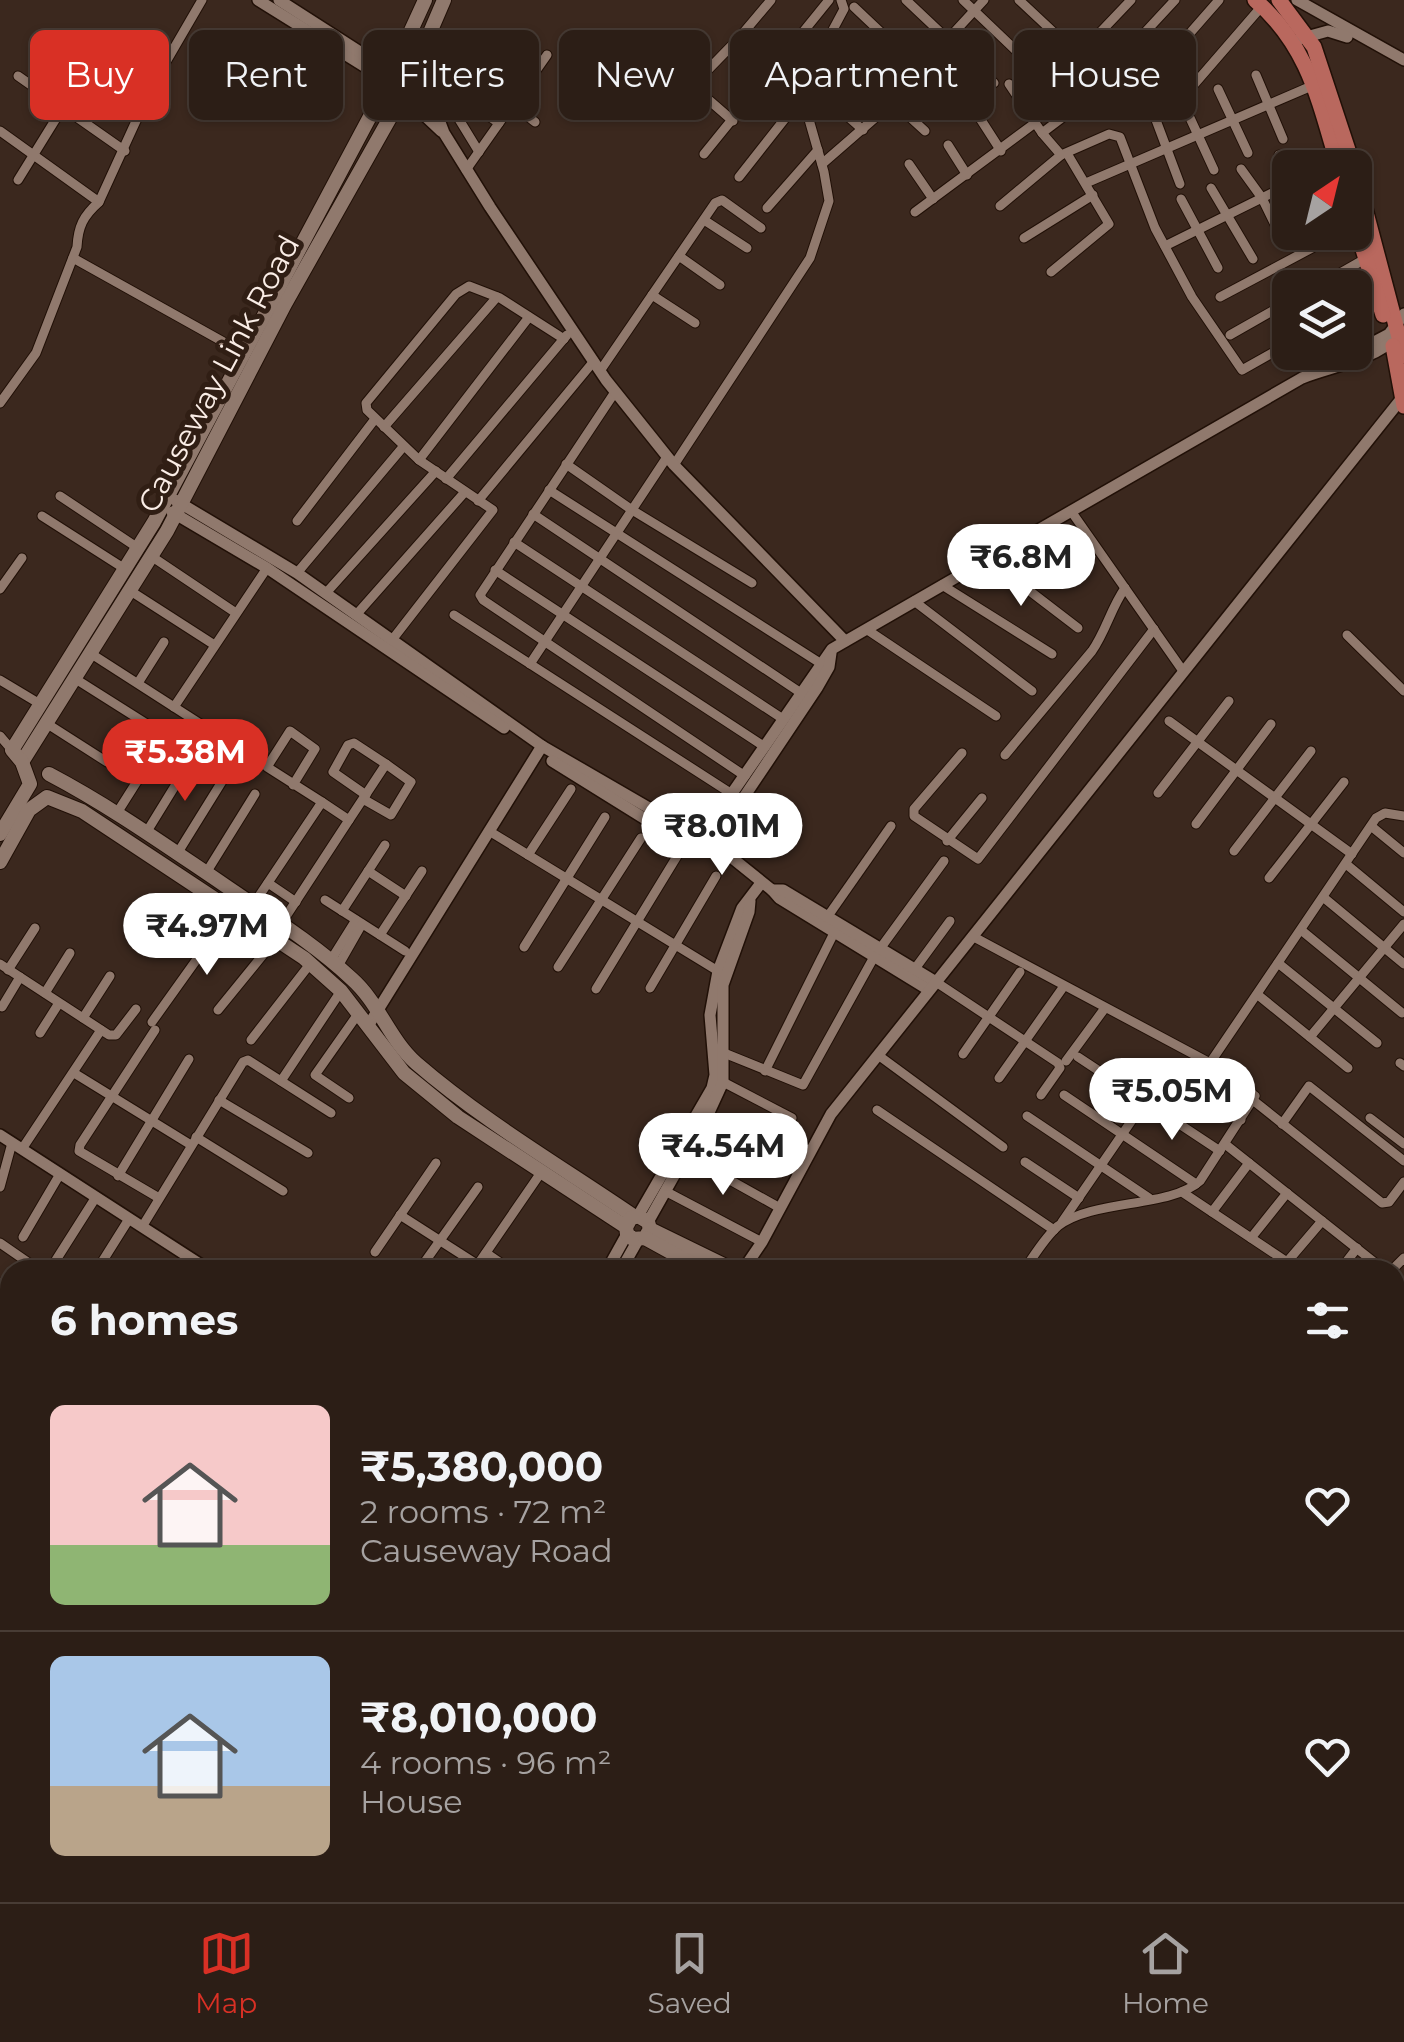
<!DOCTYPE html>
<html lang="en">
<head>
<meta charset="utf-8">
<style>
	:root { --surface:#2c1e16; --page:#34271f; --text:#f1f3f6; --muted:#a6a2a1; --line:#483c35; --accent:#d93025 }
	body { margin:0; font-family:Montserrat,sans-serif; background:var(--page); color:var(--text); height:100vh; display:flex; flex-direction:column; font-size:38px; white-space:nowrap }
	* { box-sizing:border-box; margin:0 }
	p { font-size:32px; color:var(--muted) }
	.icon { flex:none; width:55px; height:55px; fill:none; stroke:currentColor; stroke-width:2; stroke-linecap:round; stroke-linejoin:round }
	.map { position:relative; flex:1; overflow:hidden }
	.side { position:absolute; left:0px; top:1260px; width:1405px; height:642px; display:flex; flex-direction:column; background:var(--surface); border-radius:30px 30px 0 0; box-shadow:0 2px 8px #0004,0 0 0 2px var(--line) }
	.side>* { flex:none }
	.banner { position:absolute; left:30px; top:30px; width:1345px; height:90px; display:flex; gap:20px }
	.needle { width:65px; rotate:35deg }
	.controls { position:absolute; left:1272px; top:150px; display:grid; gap:20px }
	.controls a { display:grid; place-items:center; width:100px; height:100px; border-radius:15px; background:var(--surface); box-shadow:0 2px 8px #0004,0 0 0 2px var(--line); font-size:50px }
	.price { position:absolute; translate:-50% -85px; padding:0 22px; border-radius:35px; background:#fff; color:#222; font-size:32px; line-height:65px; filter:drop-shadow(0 2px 5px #0008) }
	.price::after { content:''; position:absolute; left:50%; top:60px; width:30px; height:22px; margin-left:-15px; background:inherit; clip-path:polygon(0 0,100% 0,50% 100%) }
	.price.on { background:var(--accent); color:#fff }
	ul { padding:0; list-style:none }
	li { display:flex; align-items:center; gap:30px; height:250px; padding:0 50px }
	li+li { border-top:2px solid var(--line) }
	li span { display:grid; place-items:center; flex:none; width:280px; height:200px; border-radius:15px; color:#555 }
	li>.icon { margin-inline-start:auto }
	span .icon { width:120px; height:120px; fill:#fffc; stroke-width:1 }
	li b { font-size:42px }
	h2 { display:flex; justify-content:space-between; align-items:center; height:120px; padding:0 50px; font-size:42px }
	.tag { padding:0 35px; border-radius:15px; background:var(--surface); box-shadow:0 2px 8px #0004,0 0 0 2px var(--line); font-size:35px; line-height:90px }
	.tag.on { background:var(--accent); color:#fff }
	.tabs { display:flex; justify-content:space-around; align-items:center; height:140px; border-top:2px solid var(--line); background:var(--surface); font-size:28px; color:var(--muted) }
	.tabs a { display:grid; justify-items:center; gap:5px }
	.tabs .on { color:var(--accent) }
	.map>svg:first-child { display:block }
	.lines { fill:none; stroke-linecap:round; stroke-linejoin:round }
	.minor-casing { stroke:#211007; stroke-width:11 }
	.tertiary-casing { stroke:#211007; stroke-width:14 }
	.secondary-casing { stroke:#211007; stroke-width:16 }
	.primary-casing { stroke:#211007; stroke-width:18 }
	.minor { stroke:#90796d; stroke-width:9 }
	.tertiary { stroke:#90796d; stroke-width:11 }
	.secondary { stroke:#90796d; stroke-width:14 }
	.primary { stroke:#b9685e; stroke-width:15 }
	.labels { text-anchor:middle; stroke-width:10; stroke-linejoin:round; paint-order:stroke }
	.street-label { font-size:30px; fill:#faede6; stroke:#301e14 }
</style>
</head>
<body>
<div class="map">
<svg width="1404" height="1902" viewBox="0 0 1404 1902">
	<rect width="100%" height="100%" fill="#3b281e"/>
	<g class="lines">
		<g class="minor-casing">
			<g id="minor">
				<polyline points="771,0 739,38 809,104"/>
				<polyline points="906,0 994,83"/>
				<polyline points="963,0 1051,84 1131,0"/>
				<polyline points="1019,0 1080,57"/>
				<polyline points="854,7 964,111"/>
				<polyline points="1101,33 1150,80"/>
				<polyline points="828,42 925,131"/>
				<polyline points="487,75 518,96"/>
				<polyline points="1256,75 1283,139"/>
				<polyline points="18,76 125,151"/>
				<polyline points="811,84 863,130"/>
				<polyline points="1009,84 1042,133 1061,155 1109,134 1120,137 1155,228 1192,297 1242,370 1290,343"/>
				<polyline points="1144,88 1180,184"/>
				<polyline points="1191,88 1262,6"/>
				<polyline points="1218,89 1248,153"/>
				<polyline points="512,104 535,122"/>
				<polyline points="1185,107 1214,170"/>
				<polyline points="974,109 1001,151"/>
				<polyline points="1120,113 1219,0"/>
				<polyline points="733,121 695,88 699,79 739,38"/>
				<polyline points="0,131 99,202"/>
				<polyline points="1042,133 1075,108 1175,0"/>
				<polyline points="948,145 967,175"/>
				<polyline points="479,152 457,116 464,103 469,103 499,123"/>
				<polyline points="704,154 829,0"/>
				<polyline points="1279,155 1290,175"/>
				<polyline points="822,164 876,117 984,0"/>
				<polyline points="909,164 933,199"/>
				<polyline points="1241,169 1262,198 1284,243"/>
				<polyline points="466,170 547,55"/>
				<polyline points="739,177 802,97"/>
				<polyline points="18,180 91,62"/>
				<polyline points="1086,183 1314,85"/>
				<polyline points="1211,188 1253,259"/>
				<polyline points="1181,199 1218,268"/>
				<polyline points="1000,206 1061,155"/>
				<polyline points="767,208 818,150"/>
				<polyline points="915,212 1035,123"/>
				<polyline points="704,220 747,248"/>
				<polyline points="1024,238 1093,195"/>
				<polyline points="1165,246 1290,184"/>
				<polyline points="679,256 720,285"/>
				<polyline points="73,258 245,354"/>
				<polyline points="1051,272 1109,224 1068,155"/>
				<polyline points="1314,288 1365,259"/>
				<polyline points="652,295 695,323"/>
				<polyline points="1220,297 1342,232"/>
				<polyline points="1355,307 1377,295"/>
				<polyline points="1230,335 1290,301"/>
				<polyline points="600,371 715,203 722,200 761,228"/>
				<polyline points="615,392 480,595 483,600 745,776"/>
				<path d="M0 403 36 353 77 247C78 227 83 216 99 202L152 86 202 0"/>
				<polyline points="384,427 497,297"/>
				<polyline points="419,460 529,317"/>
				<polyline points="566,464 632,510 752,583"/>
				<polyline points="674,465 810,258 829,201 824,172 808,116 813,67 844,9 841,0"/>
				<polyline points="446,479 567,335"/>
				<polyline points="549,490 820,663"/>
				<polyline points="60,496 138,548"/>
				<polyline points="478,501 594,361"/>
				<polyline points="1071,511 1183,671"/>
				<polyline points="533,514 801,693"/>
				<polyline points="42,516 125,569"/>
				<polyline points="297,521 375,419"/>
				<polyline points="514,542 783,719"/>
				<polyline points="151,556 236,613"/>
				<polyline points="988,559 1078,628"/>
				<polyline points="495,570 765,747"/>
				<polyline points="297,573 403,447"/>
				<polyline points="942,585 1052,654"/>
				<polyline points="0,589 22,558"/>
				<polyline points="129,590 213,644"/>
				<polyline points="326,593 436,471"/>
				<polyline points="914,601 1032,691"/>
				<polyline points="356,615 464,493"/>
				<polyline points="454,615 732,794"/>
				<polyline points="866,629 996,716"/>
				<polyline points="1347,635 1404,691"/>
				<polyline points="392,640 493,510 419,460 367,410 366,403 456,294 469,286 500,298 564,339"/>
				<polyline points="90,653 244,752"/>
				<polyline points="530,664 667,457"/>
				<polyline points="74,678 161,733"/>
				<polyline points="0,680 40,704"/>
				<polyline points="138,683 164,642"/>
				<polyline points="174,707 267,568"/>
				<polyline points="1169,721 1352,854"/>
				<polyline points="46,723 107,762"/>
				<polyline points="0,736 12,750"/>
				<polyline points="962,753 914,809 914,816 978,859 1154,629"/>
				<path d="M1005 755 1092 651C1106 631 1111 608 1125 588"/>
				<polyline points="293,785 315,749 290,731 267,767 322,802"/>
				<polyline points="1158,793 1229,701"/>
				<polyline points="366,795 333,772 348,745 354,743 386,764"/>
				<polyline points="117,813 160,745"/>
				<polyline points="349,820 386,764 411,782 391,815 363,799"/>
				<polyline points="1196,824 1271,724"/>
				<polyline points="1371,826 1404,853"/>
				<polyline points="489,831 718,971"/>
				<polyline points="146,833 194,755"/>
				<polyline points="947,841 982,798"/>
				<polyline points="1234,851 1311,751"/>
				<polyline points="177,854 226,775"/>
				<polyline points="528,855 571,789"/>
				<polyline points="1346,864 1404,912"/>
				<polyline points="368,871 406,896"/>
				<polyline points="206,873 255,794"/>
				<polyline points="1269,878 1344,782"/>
				<polyline points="268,883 296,902"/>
				<polyline points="1323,897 1404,964"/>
				<polyline points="325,900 405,951"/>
				<polyline points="253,905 322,802 349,820 281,924"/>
				<polyline points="342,911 385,845"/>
				<polyline points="828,916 891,826"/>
				<polyline points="1301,930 1402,1013"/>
				<polyline points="380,935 422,871"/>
				<path d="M972 936 1210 1063 1255 1096 1200 1181C1170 1208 1093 1199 1058 1226 1045 1237 1034 1256 1024 1270"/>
				<polyline points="524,947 605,817"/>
				<polyline points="331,960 356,920"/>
				<polyline points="1278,963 1377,1043"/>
				<polyline points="0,964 109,1035 116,1035 136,1009"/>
				<polyline points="338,966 362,924"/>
				<polyline points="558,967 641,838"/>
				<polyline points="8,970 35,928"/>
				<polyline points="914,970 950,921"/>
				<polyline points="936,982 1058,1063 1060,1068 1041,1095"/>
				<polyline points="650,988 716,876"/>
				<polyline points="596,989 679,853"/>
				<polyline points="45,993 70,953"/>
				<polyline points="1258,995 1348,1068"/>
				<polyline points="2,1007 20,977"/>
				<polyline points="218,1010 275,940"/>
				<polyline points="83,1018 110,976"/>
				<polyline points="152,1022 232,910"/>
				<polyline points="155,1030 80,1145 79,1151 159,1198"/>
				<polyline points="40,1033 59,1003"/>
				<polyline points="1310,1037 1404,924"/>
				<polyline points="251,1040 310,964"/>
				<polyline points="724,1053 803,1085 874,957 944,861"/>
				<polyline points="963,1054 1020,972"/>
				<polyline points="878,1055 1003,1147"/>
				<polyline points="1078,1057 1220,1151"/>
				<polyline points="1066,1061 1105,1008"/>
				<polyline points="1210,1063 1376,818 1385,813 1404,816"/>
				<polyline points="1400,1063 1404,1066"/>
				<polyline points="765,1071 834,933"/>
				<polyline points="74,1073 191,1145"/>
				<polyline points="999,1078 1064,986"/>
				<polyline points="281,1081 341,991"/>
				<polyline points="723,1082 792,1118"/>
				<polyline points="1064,1095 1196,1184"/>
				<polyline points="349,1098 315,1075 358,1014"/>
				<polyline points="219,1100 308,1153"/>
				<polyline points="1254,1101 1382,1203 1389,1202 1404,1182"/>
				<polyline points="877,1110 1054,1230"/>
				<polyline points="1027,1116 1149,1198"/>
				<polyline points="1370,1118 1404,1144"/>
				<polyline points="706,1119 799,1172"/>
				<polyline points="1282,1124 1309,1086 1404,1161"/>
				<polyline points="196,1137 283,1191"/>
				<polyline points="1225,1144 1384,1270"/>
				<polyline points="22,1149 101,1030"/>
				<polyline points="685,1155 780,1208"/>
				<polyline points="1025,1162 1079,1198"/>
				<polyline points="118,1176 189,1059"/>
				<polyline points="0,1187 12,1143"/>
				<polyline points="665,1191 762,1242"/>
				<polyline points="1182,1192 1299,1270"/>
				<polyline points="1212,1212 1249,1163"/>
				<polyline points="400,1215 478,1265"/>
				<polyline points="1062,1222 1165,1072 1174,1072 1241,1120"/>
				<polyline points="142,1227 243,1062 248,1060 331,1113"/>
				<polyline points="23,1237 60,1174"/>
				<polyline points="1251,1238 1287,1193"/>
				<polyline points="0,1243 39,1270"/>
				<polyline points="375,1252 436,1163"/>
				<polyline points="486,1253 511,1270"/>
				<polyline points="56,1260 96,1197"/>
				<polyline points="1287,1262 1322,1221"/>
				<polyline points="97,1270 129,1219"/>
				<polyline points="419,1270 478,1187"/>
				<polyline points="474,1270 540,1174"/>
				<polyline points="1281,1270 1283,1268"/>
				<polyline points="1340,1270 1357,1248"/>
				<polyline points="1392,1270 1404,1258"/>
				<polyline points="0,1283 10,1290"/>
				<polyline points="1395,1303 1404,1311"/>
				<polyline points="0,1328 10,1311"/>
				<polyline points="1395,1345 1404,1353"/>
				<polyline points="0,1374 10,1364"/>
				<polyline points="1395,1376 1404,1366"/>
				<polyline points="5,1413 10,1416"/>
				<polyline points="1395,1434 1404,1423"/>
				<polyline points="1395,1447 1404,1455"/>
				<polyline points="1395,1487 1397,1488"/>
				<polyline points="1395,1539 1404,1544"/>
				<polyline points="1395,1777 1404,1766"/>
				<polyline points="0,1790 10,1793"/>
				<polyline points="1396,1878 1404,1868"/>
				<polyline points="1395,1887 1404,1894"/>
				<polyline points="220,1892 238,1902"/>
				<polyline points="744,1892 759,1902"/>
				<polyline points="1151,1892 1158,1902"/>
				<polyline points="1326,1892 1337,1902"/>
				<polyline points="399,1902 405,1892"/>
				<polyline points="727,1902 733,1892"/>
				<polyline points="774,1902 780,1892"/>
				<polyline points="820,1902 826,1892"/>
				<polyline points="867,1902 873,1892"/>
				<polyline points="914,1902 920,1892"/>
				<polyline points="960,1902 967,1892"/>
				<polyline points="1010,1902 1016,1892"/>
				<polyline points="1058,1902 1064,1892"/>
				<polyline points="1105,1902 1111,1892"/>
				<polyline points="1176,1902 1182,1892"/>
				<polyline points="1235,1902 1242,1892"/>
			</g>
		</g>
		<g class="tertiary-casing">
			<g id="tertiary">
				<polyline points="258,0 388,81 441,131"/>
				<polyline points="279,0 416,88 438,117 444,133 490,207 606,380 674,465 845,641"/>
				<polyline points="1297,0 1404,60"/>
				<polyline points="1299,39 1328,31 1347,37"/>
				<polyline points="1355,352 1389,334 1404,314"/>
				<path d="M175 500 297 573 542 746 687 830H700L717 815 832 649 1302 378C1333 366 1374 360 1398 336"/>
				<polyline points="172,512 267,568 504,728"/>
				<path d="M552 761 679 840C698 845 707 842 722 830L817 688 829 667 831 653"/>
				<polyline points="706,837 772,890 779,898 929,990"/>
				<polyline points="772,890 783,890 936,982"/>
				<polyline points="368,1026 542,746"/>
				<polyline points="0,1135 209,1270"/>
				<polyline points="638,1216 712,1088 715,1075 710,1015 718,971 742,908 761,883"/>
				<polyline points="648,1222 706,1119 723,1082 723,985 749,912 750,901"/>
				<polyline points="607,1270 627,1234"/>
				<polyline points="621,1270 638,1240"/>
				<polyline points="743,1270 762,1242 831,1114 1402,398"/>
				<polyline points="0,1461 10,1464"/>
				<polyline points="0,1473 10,1476"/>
				<polyline points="526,1892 540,1902"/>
				<polyline points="449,1902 453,1892"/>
			</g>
		</g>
		<g class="secondary-casing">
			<g id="secondary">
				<polyline points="22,762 167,531 285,304 404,93 444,0"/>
				<path d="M49 774C108 805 162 843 217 880 263 912 311 941 352 979 379 1003 389 1039 416 1063 483 1121 562 1167 635 1217"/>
				<polyline points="0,834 30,784 22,762 12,750 154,522 382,94 425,0"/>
				<polyline points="0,862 29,810 47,797 82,811 304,958 341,991 404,1073 458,1117 626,1227 627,1234 633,1239 645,1238 650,1229 648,1222 638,1216 631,1218 626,1227"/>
				<polyline points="650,1229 734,1270"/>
				<polyline points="645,1238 703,1270"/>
				<polyline points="1395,1695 1404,1705"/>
				<polyline points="1395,1716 1404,1726"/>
			</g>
		</g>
		<g class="primary-casing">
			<g id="primary">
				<path d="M1255 0C1309 46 1319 102 1339 168"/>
				<polyline points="1279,0 1314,47 1354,168"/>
				<polyline points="1355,171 1404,356"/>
				<polyline points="1355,223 1383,315"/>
				<polyline points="1393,346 1404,406"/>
			</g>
		</g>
		<use href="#minor" class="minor"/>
		<use href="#tertiary" class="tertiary"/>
		<use href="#secondary" class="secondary"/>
		<use href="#primary" class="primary"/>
	</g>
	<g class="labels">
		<g class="street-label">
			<text transform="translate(219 374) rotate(-62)" y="10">Causeway Link Road</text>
		</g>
	</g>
</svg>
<div class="controls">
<a><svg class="needle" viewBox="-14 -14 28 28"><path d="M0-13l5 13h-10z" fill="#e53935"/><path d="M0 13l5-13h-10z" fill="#a6a2a1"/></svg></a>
<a><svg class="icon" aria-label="layers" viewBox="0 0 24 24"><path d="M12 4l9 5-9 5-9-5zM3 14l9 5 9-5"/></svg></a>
</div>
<b class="price" style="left:1021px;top:609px">₹6.8M</b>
<b class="price on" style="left:185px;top:804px">₹5.38M</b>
<b class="price" style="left:722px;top:878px">₹8.01M</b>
<b class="price" style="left:207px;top:978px">₹4.97M</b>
<b class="price" style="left:1172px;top:1143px">₹5.05M</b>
<b class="price" style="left:723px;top:1198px">₹4.54M</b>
<div class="banner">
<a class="tag on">Buy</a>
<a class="tag">Rent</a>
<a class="tag">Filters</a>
<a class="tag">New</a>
<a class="tag">Apartment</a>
<a class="tag">House</a>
</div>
<section class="side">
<h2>6 homes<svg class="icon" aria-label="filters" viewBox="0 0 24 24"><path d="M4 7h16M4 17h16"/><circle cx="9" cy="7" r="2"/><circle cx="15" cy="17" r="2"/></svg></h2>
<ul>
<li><span style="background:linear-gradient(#f6c9c9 70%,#8fb573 0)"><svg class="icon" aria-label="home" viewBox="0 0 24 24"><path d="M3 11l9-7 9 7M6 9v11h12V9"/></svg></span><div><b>₹5,380,000</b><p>2 rooms · 72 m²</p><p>Causeway Road</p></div><svg class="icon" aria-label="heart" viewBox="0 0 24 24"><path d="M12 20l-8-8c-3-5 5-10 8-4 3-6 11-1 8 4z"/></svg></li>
<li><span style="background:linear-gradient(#a9c7e8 65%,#b9a48a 0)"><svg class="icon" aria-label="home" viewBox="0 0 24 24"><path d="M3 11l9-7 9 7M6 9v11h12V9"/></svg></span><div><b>₹8,010,000</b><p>4 rooms · 96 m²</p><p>House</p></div><svg class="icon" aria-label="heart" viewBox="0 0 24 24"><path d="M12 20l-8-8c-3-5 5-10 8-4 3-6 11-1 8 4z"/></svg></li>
</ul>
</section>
</div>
<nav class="tabs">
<a class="on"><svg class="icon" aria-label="map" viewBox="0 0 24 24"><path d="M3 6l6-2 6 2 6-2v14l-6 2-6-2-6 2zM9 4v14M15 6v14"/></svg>Map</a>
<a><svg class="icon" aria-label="saved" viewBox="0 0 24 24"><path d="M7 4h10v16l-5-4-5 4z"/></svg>Saved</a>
<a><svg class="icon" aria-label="home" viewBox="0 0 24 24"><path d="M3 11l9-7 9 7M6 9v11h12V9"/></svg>Home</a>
</nav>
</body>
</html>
